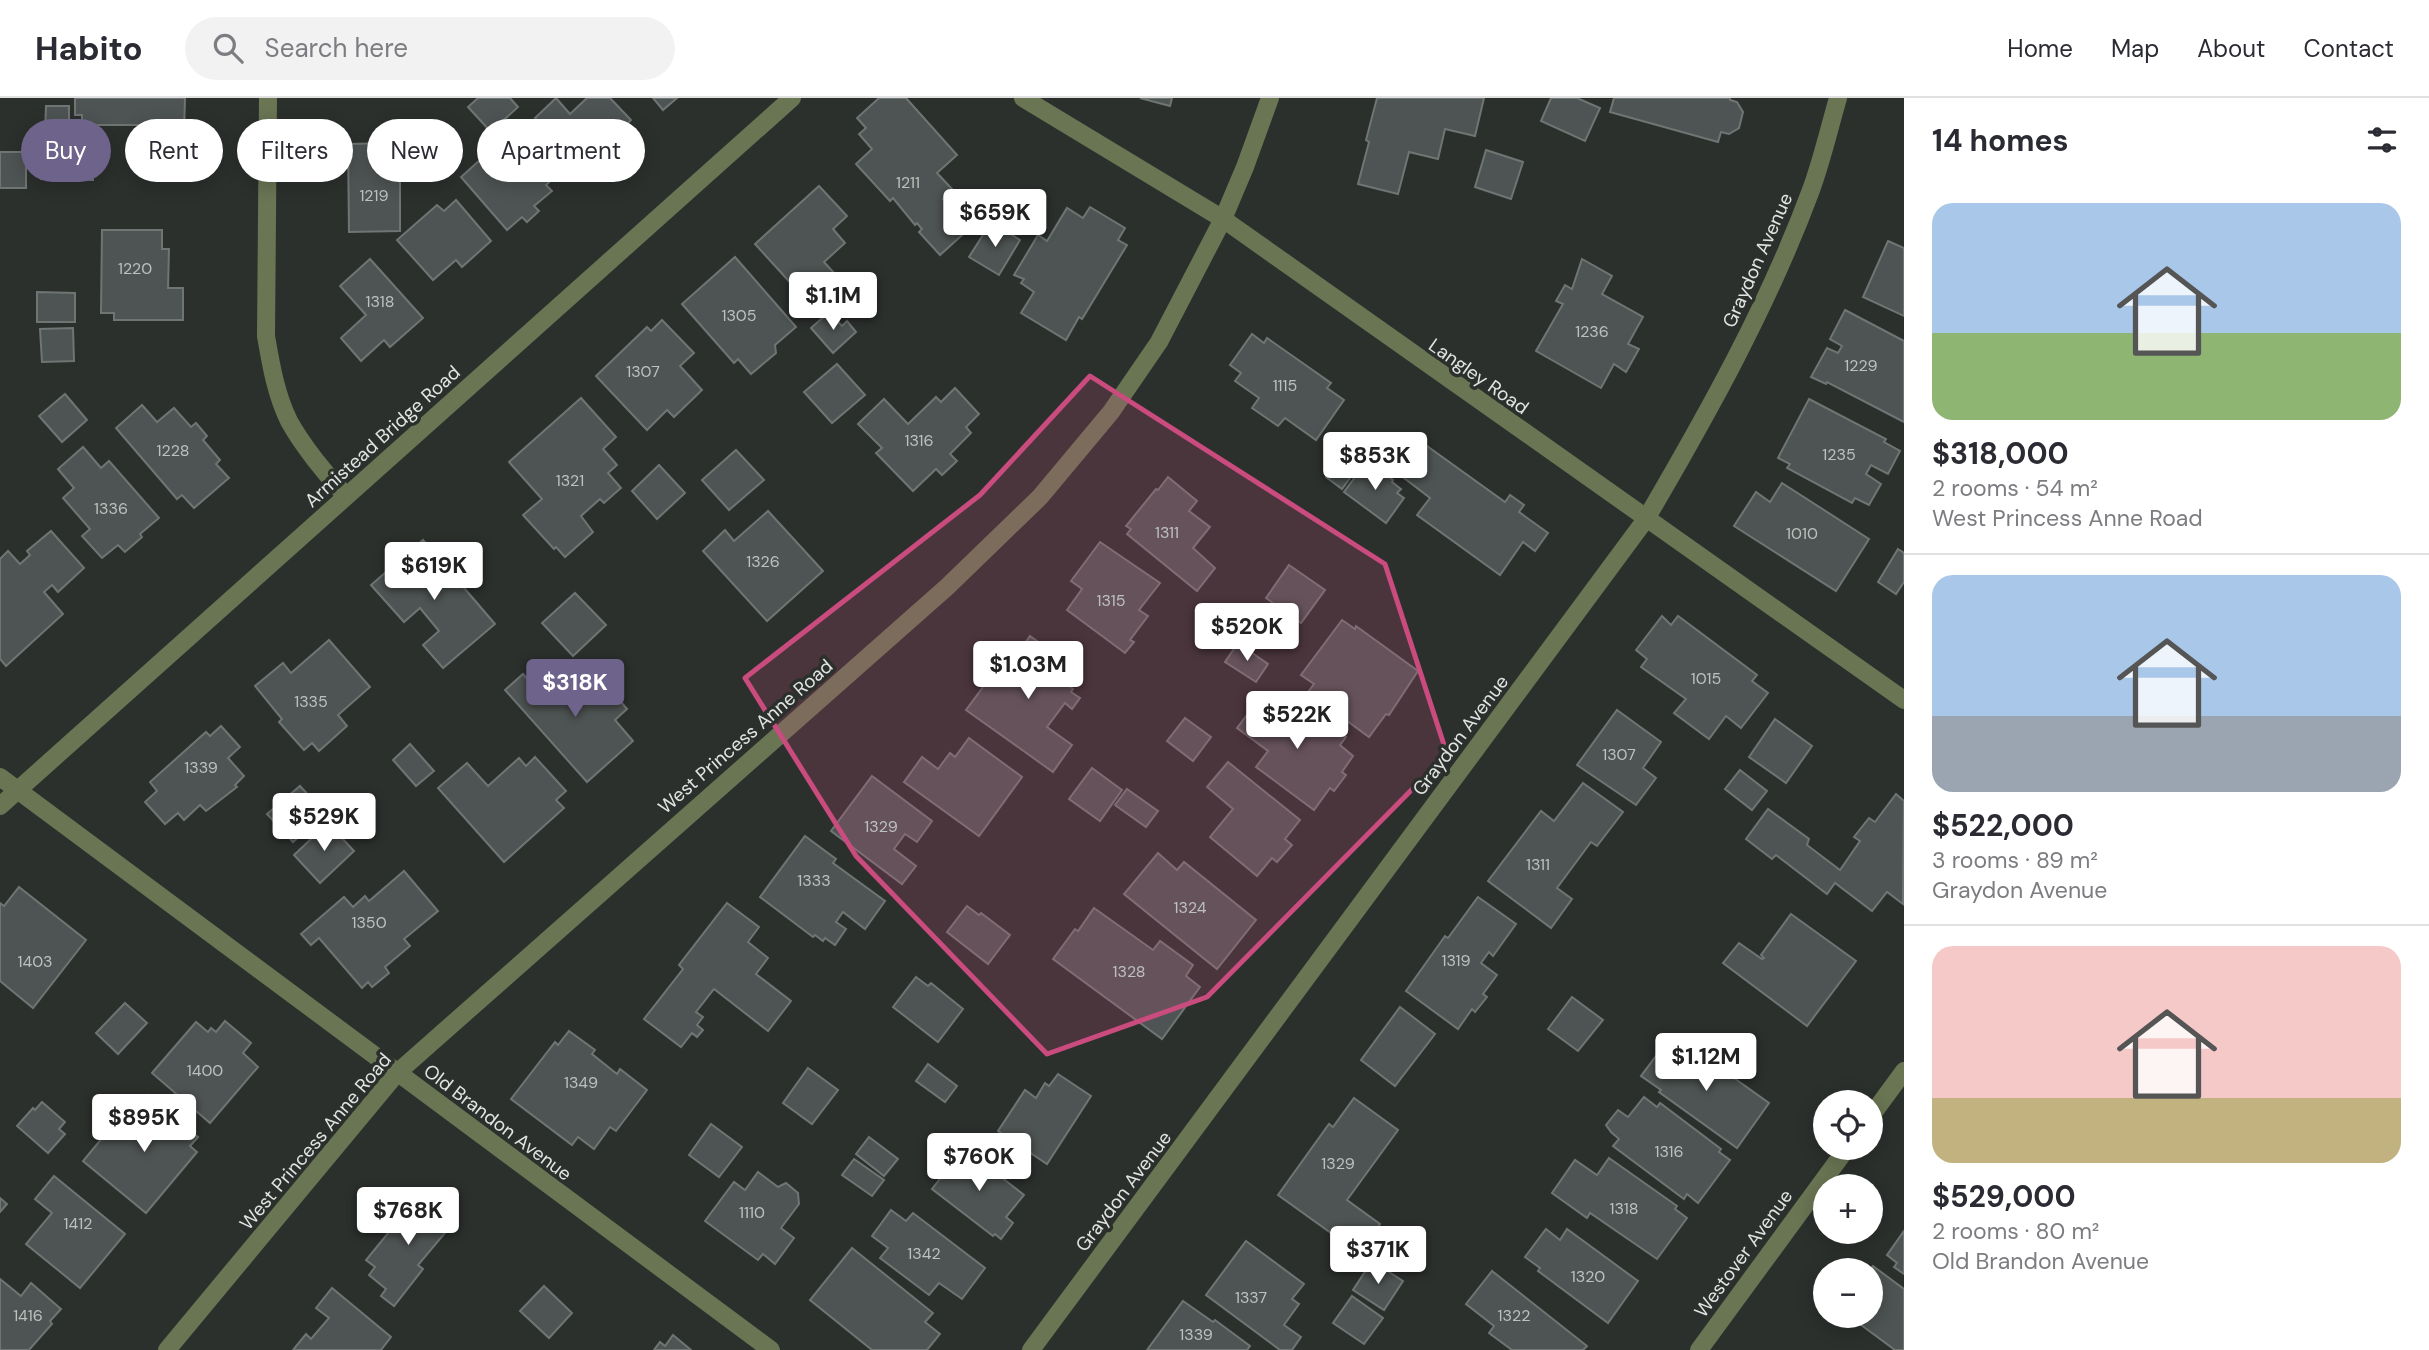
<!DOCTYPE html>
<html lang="en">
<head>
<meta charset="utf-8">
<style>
	:root { --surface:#fff; --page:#f2f2f3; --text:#2b2b33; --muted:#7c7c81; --line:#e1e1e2; --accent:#6e638a }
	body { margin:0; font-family:"DM Sans",sans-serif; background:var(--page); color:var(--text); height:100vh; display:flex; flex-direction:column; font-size:26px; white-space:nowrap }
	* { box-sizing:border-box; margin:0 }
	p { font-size:23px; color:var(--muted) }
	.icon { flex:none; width:38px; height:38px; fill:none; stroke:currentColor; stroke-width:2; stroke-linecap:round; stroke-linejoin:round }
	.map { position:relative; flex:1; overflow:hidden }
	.details { display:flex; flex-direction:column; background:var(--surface); width:525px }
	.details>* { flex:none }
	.top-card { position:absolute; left:21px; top:21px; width:665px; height:63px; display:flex; gap:14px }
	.tools { position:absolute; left:1813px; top:992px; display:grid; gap:14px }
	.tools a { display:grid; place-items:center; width:70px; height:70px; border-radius:50%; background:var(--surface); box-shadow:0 4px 18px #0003; font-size:35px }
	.price { position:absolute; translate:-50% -60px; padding:0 16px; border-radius:7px; background:#fff; color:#222; font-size:23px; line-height:46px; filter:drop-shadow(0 2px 4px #0008) }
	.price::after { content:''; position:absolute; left:50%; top:42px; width:21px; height:16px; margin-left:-10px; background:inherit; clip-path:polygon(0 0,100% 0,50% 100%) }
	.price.selected { background:var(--accent); color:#fff }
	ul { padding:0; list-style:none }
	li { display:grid; align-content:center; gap:14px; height:371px; padding:0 28px }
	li+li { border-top:2px solid var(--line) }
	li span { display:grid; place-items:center; height:217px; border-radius:21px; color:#555 }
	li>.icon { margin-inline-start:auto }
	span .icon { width:126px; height:126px; fill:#fffc; stroke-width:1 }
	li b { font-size:30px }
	h2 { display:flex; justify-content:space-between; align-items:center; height:84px; padding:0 28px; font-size:30px }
	.tag { padding:0 24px; border-radius:32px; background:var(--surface); box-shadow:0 4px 18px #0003; font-size:24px; line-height:63px }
	.tag.selected { background:var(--accent); color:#fff }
	header { display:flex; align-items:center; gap:42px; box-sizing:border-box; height:98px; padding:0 35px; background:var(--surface); border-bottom:2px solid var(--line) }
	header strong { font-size:33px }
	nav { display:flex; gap:38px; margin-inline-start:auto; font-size:24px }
	.search { width:490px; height:63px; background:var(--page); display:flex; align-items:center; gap:18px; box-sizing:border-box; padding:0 24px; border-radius:38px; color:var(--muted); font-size:26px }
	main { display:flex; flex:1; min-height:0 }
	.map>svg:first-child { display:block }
	.building { fill:#4e5453; stroke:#6e7573; stroke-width:2 }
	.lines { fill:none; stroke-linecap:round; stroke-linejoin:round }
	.minor { stroke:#6a7554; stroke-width:18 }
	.marked { fill:#ca4b7d; fill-opacity:0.2; stroke:#ca4b7d; stroke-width:5; stroke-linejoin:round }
	.labels { text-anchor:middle; stroke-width:7; stroke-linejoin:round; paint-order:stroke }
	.number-label { font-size:16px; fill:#bcc0be }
	.street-label { font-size:19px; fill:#e1e4e2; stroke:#2c302d }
</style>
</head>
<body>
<header>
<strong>Habito</strong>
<div class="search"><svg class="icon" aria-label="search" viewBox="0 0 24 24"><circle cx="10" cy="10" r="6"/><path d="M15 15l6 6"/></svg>Search here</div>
<nav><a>Home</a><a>Map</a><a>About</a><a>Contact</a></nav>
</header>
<main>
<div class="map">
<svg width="1904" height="1252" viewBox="0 0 1904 1252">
	<rect width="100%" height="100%" fill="#2c302d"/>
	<g class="building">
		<polygon points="75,0 185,0 184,33 144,32 144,27 82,27 82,17 75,17"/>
		<polygon points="478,0 510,0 518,9 491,34 468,9"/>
		<polygon points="556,0 570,16 587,0 610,0 631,22 606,46 610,51 598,63 593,58 581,69 535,20"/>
		<polygon points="653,0 677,0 663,12"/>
		<polygon points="879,0 906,0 957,57 937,75 953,92 943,101 969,131 940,157 919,134 922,131 917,125 915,127 893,100 890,103 856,66 872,51 859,36 866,30 857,20"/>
		<polygon points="1140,0 1172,0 1170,8"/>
		<polygon points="1377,0 1484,0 1475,38 1445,31 1438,61 1409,54 1398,96 1358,86 1369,44 1366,42"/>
		<polygon points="1551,0 1577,0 1600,10 1585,43 1541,23"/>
		<polygon points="1614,0 1730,0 1730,2 1737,4 1743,14 1739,30 1729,36 1721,34 1718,44 1610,14"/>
		<polygon points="46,8 69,8 69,30 94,30 93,82 41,81 42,34 45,34"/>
		<polygon points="389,45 389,62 400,61 400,133 349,134 348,46"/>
		<polygon points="534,52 556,78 546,87 552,93 534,108 539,113 527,124 522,119 507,132 461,79 480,62 494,78 519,58 522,62"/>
		<polygon points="1486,52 1523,64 1511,101 1475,89"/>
		<rect x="0" y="54" width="26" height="36"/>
		<polygon points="819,88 847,118 833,131 845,145 824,164 846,188 817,214 755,146"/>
		<polygon points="456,102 491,143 462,169 456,162 433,182 397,142 437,107 444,113"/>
		<polygon points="1090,109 1125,130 1118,142 1127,147 1082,221 1079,219 1066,242 1021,215 1034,194 1021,185 1024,181 1014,177 1038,137 1047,143 1067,110 1083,120"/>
		<polygon points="991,124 1020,142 999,177 969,159"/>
		<polygon points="102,132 162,132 162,151 169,151 168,190 183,190 183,222 114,222 114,215 101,215"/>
		<polygon points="1888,143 1904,150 1904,218 1863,199"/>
		<polygon points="735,159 796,229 775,247 776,255 751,276 738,261 734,265 682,206"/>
		<polygon points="370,161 423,220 390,249 384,242 361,263 341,240 366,217 340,188"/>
		<polygon points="1582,161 1612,178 1602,196 1643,219 1628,246 1639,251 1626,274 1614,266 1601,290 1536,253 1563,206 1556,203 1565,187 1572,191"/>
		<polygon points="37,194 75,195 75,224 37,224"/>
		<polygon points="1845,212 1904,243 1904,324 1827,284 1826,286 1811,279 1827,250 1838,255 1842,248 1830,241"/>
		<polygon points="829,214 842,228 847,223 856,234 833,255 811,230"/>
		<polygon points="662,222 694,255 680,268 702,292 674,319 667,312 647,332 596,278 647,229 651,233"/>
		<polygon points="73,230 74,263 42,264 40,231"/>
		<polygon points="1252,236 1264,245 1267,240 1331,285 1327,290 1344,302 1316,342 1285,320 1278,328 1252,310 1259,300 1235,283 1241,275 1230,267"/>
		<polygon points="837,266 865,297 832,325 804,294"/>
		<polygon points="955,290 979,316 966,329 971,335 950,356 957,363 942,377 936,371 913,393 876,355 882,350 858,326 884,301 908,326 936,299 941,304"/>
		<polygon points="65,296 87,322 62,344 39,318"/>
		<polygon points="581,300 616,339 603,351 617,367 608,375 621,390 604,405 600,401 581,418 593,434 565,459 556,449 554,451 523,417 542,401 509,364"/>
		<polygon points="1809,301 1886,341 1884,344 1900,353 1888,376 1871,367 1866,376 1881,386 1869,407 1855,400 1852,405 1787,370 1790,366 1778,360"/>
		<polygon points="142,307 157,324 174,310 191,329 196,325 207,338 203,342 220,362 216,366 229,380 194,410 182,397 177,401 116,330"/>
		<polygon points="1427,348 1505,404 1510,397 1524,407 1519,414 1548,435 1535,453 1523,444 1500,477 1417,417 1430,400 1404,380"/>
		<polygon points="83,349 101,370 109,363 159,420 140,436 142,439 125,454 118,447 102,460 82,438 90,431 63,400 74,390 58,371"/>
		<polygon points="1347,350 1363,362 1342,391 1326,379"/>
		<polygon points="736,352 764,382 729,412 702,382"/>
		<polygon points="1367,363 1393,382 1392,384 1401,391 1397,395 1404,400 1386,425 1344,394"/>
		<polygon points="659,367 685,395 657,421 632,393"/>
		<polygon points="1168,379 1197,403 1189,413 1210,429 1193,450 1215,470 1197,493 1127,436 1131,431 1126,428 1156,391 1158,392"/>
		<polygon points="1782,385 1869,441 1836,493 1734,428 1756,394 1770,404"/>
		<polygon points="768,413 823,473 767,523 703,453 725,432 734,443"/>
		<polygon points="51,433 84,470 58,494 52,487 44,494 63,516 6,568 0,561 0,461 8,453 20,466 30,457 27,453"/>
		<polygon points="423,442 495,526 443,570 423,547 439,533 420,510 404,524 371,487"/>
		<polygon points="1100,444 1160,485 1139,512 1148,518 1130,542 1134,544 1125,555 1067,512 1082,491 1071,483"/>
		<polygon points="1898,451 1904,455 1904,484 1896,496 1878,484"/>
		<polygon points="1289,467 1325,492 1301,525 1266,500"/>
		<polygon points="575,495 606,527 573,558 542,525"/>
		<polygon points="1662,518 1671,527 1678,518 1757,577 1752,583 1768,595 1741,630 1726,618 1709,641 1674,615 1686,601 1641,569 1647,561 1636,552"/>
		<polygon points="1342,522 1355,531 1356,528 1418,573 1389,617 1386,616 1369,639 1308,594 1314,586 1301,577"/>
		<polygon points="1030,538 1079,573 1068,587 1073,591 1071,594 1080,600 1072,611 1065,605 1047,629 1072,647 1053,674 966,612 1015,546 1021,551"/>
		<polygon points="329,542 370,589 338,617 347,628 319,653 312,645 304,652 279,624 282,621 255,588 283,565 291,575"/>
		<polygon points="1238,545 1268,566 1256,584 1225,564"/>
		<polygon points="564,566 591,598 605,585 627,611 615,622 633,643 587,684 505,592 523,576 536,591"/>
		<polygon points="1264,595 1294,617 1296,615 1309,625 1315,617 1346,639 1340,647 1353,658 1342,674 1346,677 1334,693 1330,690 1314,712 1256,669 1268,653 1237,630"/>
		<polygon points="1617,612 1661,644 1643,670 1656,680 1636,707 1577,667"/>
		<polygon points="1185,620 1211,639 1193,663 1167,643"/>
		<polygon points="1775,621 1812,648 1786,685 1749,659"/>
		<polygon points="221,628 240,649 228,660 244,678 235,687 237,689 206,713 200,707 184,722 178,715 165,726 145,704 157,693 150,684 206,634 210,638"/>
		<polygon points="969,640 1022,679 979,738 904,684 922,659 938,671 950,655 955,659"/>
		<polygon points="410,646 434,673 416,688 393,662"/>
		<polygon points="535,659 566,693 556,702 564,710 504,764 438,690 467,665 488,688 519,660 526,668"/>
		<polygon points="1228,664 1300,722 1285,741 1292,747 1277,764 1272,760 1257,778 1210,739 1233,711 1207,689"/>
		<polygon points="1092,670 1122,692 1100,723 1069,701"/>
		<polygon points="1740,672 1767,693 1752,712 1725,691"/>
		<polygon points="872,678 932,723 917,744 905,736 894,751 916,768 902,786 831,733"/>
		<polygon points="1583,685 1623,714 1597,748 1591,744 1557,790 1572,801 1551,830 1488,783 1541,713 1554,723"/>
		<polygon points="300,688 325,715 293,744 267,716"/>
		<polygon points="1127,691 1158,713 1146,729 1115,707"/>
		<polygon points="1896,696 1904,703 1903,806 1887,794 1872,813 1835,785 1827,796 1776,757 1772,761 1746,741 1768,711 1809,741 1807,747 1840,772 1860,743 1854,739 1869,720 1875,724"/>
		<polygon points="328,725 354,753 320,785 294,757"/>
		<polygon points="805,738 836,761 833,765 885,803 865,831 843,814 836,824 846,831 835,847 825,840 823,843 815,837 813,839 760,799"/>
		<polygon points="1158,755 1177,772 1184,764 1256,822 1217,871 1124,796"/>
		<polygon points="404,773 438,813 404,841 410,848 385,869 389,875 372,889 368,884 362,890 319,840 311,847 301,836 344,799 353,809 365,798 369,803"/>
		<polygon points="19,789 86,842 33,910 0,883 0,805 4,808"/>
		<polygon points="1478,799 1516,826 1493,858 1489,854 1481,865 1497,877 1483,896 1487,899 1475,914 1472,911 1458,931 1406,893 1445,838 1448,840"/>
		<polygon points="727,805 759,829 748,844 768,860 756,876 791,903 768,933 714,891 696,914 703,919 697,927 703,932 697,939 692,935 681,949 644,921 683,871 679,867"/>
		<polygon points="967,808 979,817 981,815 1010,837 988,866 947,834"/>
		<polygon points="1094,810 1153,852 1160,843 1193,867 1186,878 1200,889 1162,941 1053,861 1075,831 1078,833"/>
		<polygon points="1791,816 1856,863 1807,928 1723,865 1739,845 1762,861 1764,860 1761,857"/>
		<polygon points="916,879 928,888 931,885 963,911 938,944 893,909"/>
		<polygon points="1572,899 1603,922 1578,953 1548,931"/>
		<polygon points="125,905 147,925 118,956 96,935"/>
		<polygon points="1400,909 1435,936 1395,988 1361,962"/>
		<polygon points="225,923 251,945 243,955 258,969 210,1025 152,975 196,924 208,934 211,930 216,934"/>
		<polygon points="569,933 595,952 592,956 617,976 620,971 647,992 616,1033 610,1029 594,1051 578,1039 572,1047 511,1001 555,944 558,947"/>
		<polygon points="1665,946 1684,960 1692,950 1769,1005 1737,1050 1659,994 1661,992 1641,978"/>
		<polygon points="928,966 957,988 945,1004 916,983"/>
		<polygon points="808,970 838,992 812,1026 783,1005"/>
		<polygon points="1058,976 1091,998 1047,1066 998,1033 1025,992 1036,1000 1045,985 1049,988"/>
		<polygon points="148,997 198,1039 190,1048 197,1054 146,1115 83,1063 108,1033 114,1038"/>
		<polygon points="1644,999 1657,1009 1660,1005 1721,1051 1719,1054 1730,1062 1698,1105 1687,1096 1684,1101 1613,1048 1619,1041 1611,1034 1606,1027 1618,1012 1628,1019"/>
		<polygon points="1354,1000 1398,1032 1347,1102 1380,1126 1359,1155 1278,1097 1329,1026 1333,1029"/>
		<polygon points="42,1004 65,1024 59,1031 65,1036 48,1055 17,1028 33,1010 35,1012"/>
		<polygon points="711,1026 742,1049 719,1079 689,1057"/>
		<polygon points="869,1039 898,1061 884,1078 856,1056"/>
		<polygon points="964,1050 1024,1097 1006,1119 1013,1125 1001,1141 995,1136 993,1138 932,1091"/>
		<polygon points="1609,1060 1677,1108 1675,1111 1687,1120 1657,1161 1590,1115 1587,1120 1552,1095 1575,1062 1597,1077"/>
		<polygon points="854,1061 884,1082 872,1098 842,1077"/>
		<polygon points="758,1074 778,1089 786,1085 798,1095 799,1106 781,1130 794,1140 775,1166 763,1156 758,1162 705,1123 734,1084 745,1092"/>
		<polygon points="54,1078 125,1136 80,1190 26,1146 52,1115 35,1101"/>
		<polygon points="421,1095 455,1123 418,1167 423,1171 394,1208 381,1198 386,1191 369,1177 375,1169 366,1162"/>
		<polygon points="0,1100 7,1106 0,1114"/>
		<polygon points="891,1112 906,1123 913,1115 985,1170 962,1201 939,1185 929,1197 880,1160 888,1150 872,1138"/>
		<polygon points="1546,1131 1560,1142 1567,1131 1638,1183 1608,1225 1538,1173 1540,1170 1525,1159"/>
		<polygon points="1904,1133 1904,1176 1894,1169 1897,1165 1887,1157"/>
		<polygon points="1246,1143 1304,1186 1292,1201 1299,1206 1284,1227 1301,1239 1292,1252 1280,1252 1206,1197"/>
		<polygon points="852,1150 933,1215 925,1224 940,1236 927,1252 872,1252 810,1202"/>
		<polygon points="1372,1163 1403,1183 1384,1212 1353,1192"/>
		<polygon points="1873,1168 1904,1191 1904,1252 1895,1252 1849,1218 1871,1218 1869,1172"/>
		<polygon points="1492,1173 1587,1248 1583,1252 1512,1252 1489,1235 1494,1228 1466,1206"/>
		<polygon points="0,1181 21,1198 31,1185 61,1211 50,1223 52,1226 29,1252 0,1252"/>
		<polygon points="544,1188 572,1215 549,1240 520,1213"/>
		<polygon points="332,1190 391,1239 381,1252 293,1252 306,1236 311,1241 329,1220 316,1210"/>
		<polygon points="1352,1198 1383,1220 1364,1246 1333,1225"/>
		<polygon points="1183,1203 1213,1224 1215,1222 1250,1248 1247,1252 1147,1252"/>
		<polygon points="673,1237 691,1252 654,1252 660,1244 665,1248"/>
	</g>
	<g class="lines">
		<g class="minor">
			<path d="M268 0 266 238C271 267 276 297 289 323 302 347 327 378 346 398"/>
			<polyline points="1023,0 1223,121 1904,602"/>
			<polyline points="0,679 771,1252"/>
			<polyline points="0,708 792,0"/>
			<polyline points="1871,1018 1904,973"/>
			<polyline points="167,1252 397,975 947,489 1040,399 1111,314 1159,244 1223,121 1245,69 1270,0"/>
			<path d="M1031 1252 1646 421C1708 315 1768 208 1811 92 1822 62 1829 31 1838 0"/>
			<polyline points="1699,1252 1847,1050"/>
		</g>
	</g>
	<path class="marked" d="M1090 278 1385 466 1447 656 1207 899 1047 956 856 758 745 580 980 397Z"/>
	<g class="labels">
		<g class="number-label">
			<text x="908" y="90">1211</text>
			<text x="374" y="103">1219</text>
			<text x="135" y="176">1220</text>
			<text x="380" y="209">1318</text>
			<text x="739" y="223">1305</text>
			<text x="1592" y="239">1236</text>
			<text x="1861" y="273">1229</text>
			<text x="643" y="279">1307</text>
			<text x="1285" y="293">1115</text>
			<text x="919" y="348">1316</text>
			<text x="173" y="358">1228</text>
			<text x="1839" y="362">1235</text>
			<text x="570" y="388">1321</text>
			<text x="111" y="416">1336</text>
			<text x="1167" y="440">1311</text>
			<text x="1802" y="441">1010</text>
			<text x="763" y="469">1326</text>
			<text x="1111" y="508">1315</text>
			<text x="1706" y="586">1015</text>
			<text x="311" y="609">1335</text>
			<text x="1619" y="662">1307</text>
			<text x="201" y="675">1339</text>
			<text x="881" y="734">1329</text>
			<text x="1538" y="772">1311</text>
			<text x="814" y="788">1333</text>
			<text x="1190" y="815">1324</text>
			<text x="369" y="830">1350</text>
			<text x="1456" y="868">1319</text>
			<text x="35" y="869">1403</text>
			<text x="1129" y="879">1328</text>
			<text x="205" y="978">1400</text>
			<text x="581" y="990">1349</text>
			<text x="1669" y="1059">1316</text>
			<text x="1338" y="1071">1329</text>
			<text x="1624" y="1116">1318</text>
			<text x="752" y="1120">1110</text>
			<text x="78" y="1131">1412</text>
			<text x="924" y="1161">1342</text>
			<text x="1588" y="1184">1320</text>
			<text x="1251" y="1205">1337</text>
			<text x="28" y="1223">1416</text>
			<text x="1514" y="1223">1322</text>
			<text x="1196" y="1242">1339</text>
		</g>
		<g class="street-label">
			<text transform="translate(1757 162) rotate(-66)" y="7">Graydon Avenue</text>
			<text transform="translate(1479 278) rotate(35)" y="7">Langley Road</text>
			<text transform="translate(382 338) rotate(-42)" y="7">Armistead Bridge Road</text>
			<text transform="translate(1460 637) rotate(-53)" y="7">Graydon Avenue</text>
			<text transform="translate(745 638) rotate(-41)" y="7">West Princess Anne Road</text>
			<text transform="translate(498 1024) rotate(37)" y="7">Old Brandon Avenue</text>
			<text transform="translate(315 1043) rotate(-50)" y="7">West Princess Anne Road</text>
			<text transform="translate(1123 1093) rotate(-53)" y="7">Graydon Avenue</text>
			<text transform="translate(1743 1155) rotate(-54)" y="7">Westover Avenue</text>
		</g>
	</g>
</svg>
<div class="tools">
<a><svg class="icon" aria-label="locate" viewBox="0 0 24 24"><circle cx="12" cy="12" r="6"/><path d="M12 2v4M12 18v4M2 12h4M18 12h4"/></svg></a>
<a>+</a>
<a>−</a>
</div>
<b class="price" style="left:995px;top:151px">$659K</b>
<b class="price" style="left:833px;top:234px">$1.1M</b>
<b class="price" style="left:1375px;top:394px">$853K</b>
<b class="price" style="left:434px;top:504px">$619K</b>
<b class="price" style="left:1247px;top:565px">$520K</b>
<b class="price" style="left:1028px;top:603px">$1.03M</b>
<b class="price selected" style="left:575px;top:621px">$318K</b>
<b class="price" style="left:1297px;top:653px">$522K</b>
<b class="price" style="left:324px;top:755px">$529K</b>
<b class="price" style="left:1706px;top:995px">$1.12M</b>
<b class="price" style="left:144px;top:1056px">$895K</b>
<b class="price" style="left:979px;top:1095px">$760K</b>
<b class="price" style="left:408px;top:1149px">$768K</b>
<b class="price" style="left:1378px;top:1188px">$371K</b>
<div class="top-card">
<a class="tag selected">Buy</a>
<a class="tag">Rent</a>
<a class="tag">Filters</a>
<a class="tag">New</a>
<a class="tag">Apartment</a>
</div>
</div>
<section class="details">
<h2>14 homes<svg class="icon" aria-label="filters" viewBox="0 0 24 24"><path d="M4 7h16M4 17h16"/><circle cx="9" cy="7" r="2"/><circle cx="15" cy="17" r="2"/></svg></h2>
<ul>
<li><span style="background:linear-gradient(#a9c7e8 60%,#8fb573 0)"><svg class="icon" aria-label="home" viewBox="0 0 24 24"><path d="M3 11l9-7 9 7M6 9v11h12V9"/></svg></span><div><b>$318,000</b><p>2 rooms · 54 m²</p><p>West Princess Anne Road</p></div></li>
<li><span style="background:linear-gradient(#a9c7e8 65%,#9aa5b1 0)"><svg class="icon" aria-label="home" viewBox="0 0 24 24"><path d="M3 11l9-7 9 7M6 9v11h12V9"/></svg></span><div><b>$522,000</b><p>3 rooms · 89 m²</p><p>Graydon Avenue</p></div></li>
<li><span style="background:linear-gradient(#f6c9c9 70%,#c2b280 0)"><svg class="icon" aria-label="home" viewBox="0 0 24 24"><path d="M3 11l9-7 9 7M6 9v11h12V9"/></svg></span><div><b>$529,000</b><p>2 rooms · 80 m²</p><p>Old Brandon Avenue</p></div></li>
</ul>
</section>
</main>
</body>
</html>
